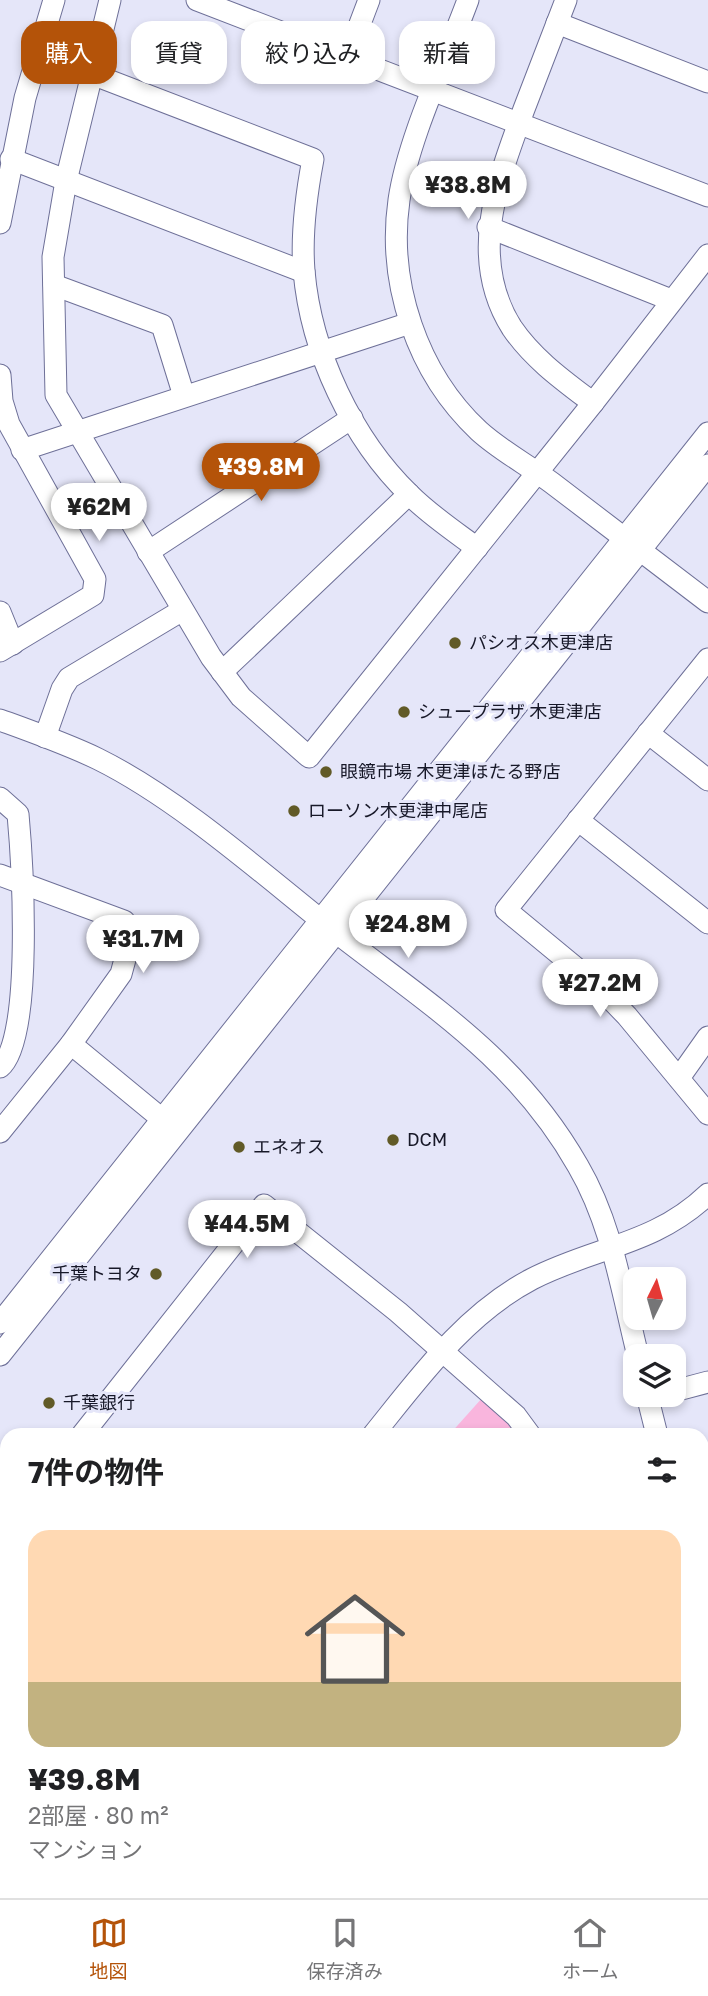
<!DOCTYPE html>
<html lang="ja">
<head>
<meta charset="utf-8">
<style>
	:root { --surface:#fff; --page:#f6f6f6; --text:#202124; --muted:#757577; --line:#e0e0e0; --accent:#b45309 }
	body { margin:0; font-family:"Golos Text","Noto Sans JP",sans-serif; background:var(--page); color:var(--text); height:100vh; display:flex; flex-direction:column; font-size:26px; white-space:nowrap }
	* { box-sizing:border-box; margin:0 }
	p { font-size:23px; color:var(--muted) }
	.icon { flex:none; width:38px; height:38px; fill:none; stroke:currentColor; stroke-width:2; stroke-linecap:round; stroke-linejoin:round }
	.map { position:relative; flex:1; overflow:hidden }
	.side { position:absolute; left:0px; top:1428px; width:709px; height:471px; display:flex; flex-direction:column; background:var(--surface); border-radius:21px 21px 0 0; box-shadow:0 4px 10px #0003 }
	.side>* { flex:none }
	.guide { position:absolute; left:21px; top:21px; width:667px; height:63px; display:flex; gap:14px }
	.needle { width:46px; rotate:5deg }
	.tools { position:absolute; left:623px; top:1267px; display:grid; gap:14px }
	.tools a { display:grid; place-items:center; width:63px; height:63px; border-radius:14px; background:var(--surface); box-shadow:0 4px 10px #0003; font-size:35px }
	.price { position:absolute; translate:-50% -60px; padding:0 16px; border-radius:24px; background:#fff; color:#222; font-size:23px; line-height:46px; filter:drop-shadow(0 2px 4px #0008) }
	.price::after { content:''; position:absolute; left:50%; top:42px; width:21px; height:16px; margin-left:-10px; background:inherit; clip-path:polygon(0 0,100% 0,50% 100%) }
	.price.selected { background:var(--accent); color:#fff }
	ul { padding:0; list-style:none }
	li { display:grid; align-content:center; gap:14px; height:371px; padding:0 28px }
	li+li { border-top:2px solid var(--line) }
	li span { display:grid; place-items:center; height:217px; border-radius:21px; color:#555 }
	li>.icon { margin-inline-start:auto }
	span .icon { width:126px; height:126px; fill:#fffc; stroke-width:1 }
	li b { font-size:30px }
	h2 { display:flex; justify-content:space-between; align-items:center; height:84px; padding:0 28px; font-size:30px }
	.chip { padding:0 24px; border-radius:21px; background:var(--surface); box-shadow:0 4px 10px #0003; font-size:24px; line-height:63px }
	.chip.selected { background:var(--accent); color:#fff }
	.menu { display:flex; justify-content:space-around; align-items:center; height:98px; border-top:2px solid var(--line); background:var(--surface); font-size:19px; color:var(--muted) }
	.menu a { display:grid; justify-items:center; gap:4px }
	.menu .selected { color:var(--accent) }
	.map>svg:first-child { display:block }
	.green { fill:#f9b5dd }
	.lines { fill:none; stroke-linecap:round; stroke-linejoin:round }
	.minor-casing { stroke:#6e7098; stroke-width:23 }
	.minor { stroke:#fff; stroke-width:21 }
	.poi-dot { fill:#615a27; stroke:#e5e6f9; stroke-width:2.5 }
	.labels { text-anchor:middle; stroke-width:6; stroke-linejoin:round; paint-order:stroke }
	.poi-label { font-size:18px; fill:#171828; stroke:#e5e6f9; text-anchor:start }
</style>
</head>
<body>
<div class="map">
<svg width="708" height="1898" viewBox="0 0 708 1898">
	<rect width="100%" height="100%" fill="#e5e6f9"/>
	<polygon class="green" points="483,1397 520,1435 449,1435"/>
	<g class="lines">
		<g class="minor-casing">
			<g id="minor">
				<polyline points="110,0 66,181 53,257 56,395 211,657 241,697 309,757 593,403 708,255"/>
				<polyline points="197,0 708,196"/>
				<path d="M468 0C446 60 408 138 399 200 387 283 417 373 479 431 501 451 528 465 552 483 604 523 656 562 708 602"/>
				<path d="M566 0C552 36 538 73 524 109 498 180 467 257 512 328 533 359 564 381 593 403"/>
				<polyline points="557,23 708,82"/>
				<polyline points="347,58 369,0"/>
				<path d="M92 74 313 159C306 196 301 234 304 271 311 352 352 439 410 495 430 515 454 531 477 548"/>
				<polyline points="11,159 304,272"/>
				<polyline points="0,223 25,98 54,0"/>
				<polyline points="488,227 671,300"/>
				<polyline points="54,285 162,325 184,396"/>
				<polyline points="0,375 2,401 9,424 95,579 93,595 0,651"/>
				<polyline points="22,450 410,323"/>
				<polyline points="148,552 352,418"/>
				<polyline points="0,612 13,644"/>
				<polyline points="708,659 506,910 598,986 627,1016 708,1114"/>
				<polyline points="222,672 409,494"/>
				<path d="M0 720C33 732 67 744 98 759 179 799 265 876 337 933 431 1006 517 1059 578 1166 612 1224 622 1292 638 1356"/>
				<polyline points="648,733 708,780"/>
				<polyline points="45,737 62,689 69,678 181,611"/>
				<path d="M0 798 18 814C22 858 34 1040 0 1067"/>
				<polyline points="578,820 708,923"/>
				<polyline points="0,875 124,921 127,952 121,974 71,1044 0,1132"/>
				<polyline points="71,1044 162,1119"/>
				<polyline points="679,1078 708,1037"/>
				<polyline points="0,1323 708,433"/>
				<polyline points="0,1355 708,465"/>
				<polyline points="674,1391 708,1382"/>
				<polyline points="647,1395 657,1435"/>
				<polyline points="82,1435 264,1205 398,1312 516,1416 530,1435"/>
				<path d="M373 1435C419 1378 465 1314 532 1279 594 1247 655 1245 708 1194"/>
				<polyline points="0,1539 7,1530"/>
				<polyline points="702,1623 708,1650"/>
				<polyline points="702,1840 708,1838"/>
				<polyline points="0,1892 7,1898"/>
				<polyline points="222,1892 224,1898"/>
				<polyline points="279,1892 281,1898"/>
				<polyline points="336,1892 337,1898"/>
				<polyline points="646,1892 647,1898"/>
				<polyline points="120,1898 126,1892"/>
				<polyline points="451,1898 478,1892"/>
			</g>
		</g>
		<use href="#minor" class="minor"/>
	</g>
	<g class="poi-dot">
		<circle cx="455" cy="643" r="7"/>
		<circle cx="404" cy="712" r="7"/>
		<circle cx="326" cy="772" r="7"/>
		<circle cx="294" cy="811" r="7"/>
		<circle cx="393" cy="1140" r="7"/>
		<circle cx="239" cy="1147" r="7"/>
		<circle cx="156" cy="1274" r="7"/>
		<circle cx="49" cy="1403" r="7"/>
	</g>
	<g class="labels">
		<g class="poi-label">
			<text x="469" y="649">パシオス木更津店</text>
			<text x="418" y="718">シュープラザ 木更津店</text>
			<text x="340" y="778">眼鏡市場 木更津ほたる野店</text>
			<text x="308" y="817">ローソン木更津中尾店</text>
			<text x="407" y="1146">DCM</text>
			<text x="253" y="1153">エネオス</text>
			<text x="142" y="1280" text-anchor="end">千葉トヨタ</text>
			<text x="63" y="1409">千葉銀行</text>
		</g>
	</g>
</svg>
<div class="tools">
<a><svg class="needle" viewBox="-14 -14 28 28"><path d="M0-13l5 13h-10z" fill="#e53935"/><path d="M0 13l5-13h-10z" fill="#757577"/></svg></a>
<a><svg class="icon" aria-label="layers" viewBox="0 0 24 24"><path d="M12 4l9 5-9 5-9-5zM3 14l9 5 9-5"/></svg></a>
</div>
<b class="price" style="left:468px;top:221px">¥38.8M</b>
<b class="price selected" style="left:261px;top:503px">¥39.8M</b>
<b class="price" style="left:99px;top:543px">¥62M</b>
<b class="price" style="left:408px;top:960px">¥24.8M</b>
<b class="price" style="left:143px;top:975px">¥31.7M</b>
<b class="price" style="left:600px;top:1019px">¥27.2M</b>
<b class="price" style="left:247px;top:1260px">¥44.5M</b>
<div class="guide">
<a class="chip selected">購入</a>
<a class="chip">賃貸</a>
<a class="chip">絞り込み</a>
<a class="chip">新着</a>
</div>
<section class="side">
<h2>7件の物件<svg class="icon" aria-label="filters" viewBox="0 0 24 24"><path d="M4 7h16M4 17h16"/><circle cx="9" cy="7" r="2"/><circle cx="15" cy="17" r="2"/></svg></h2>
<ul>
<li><span style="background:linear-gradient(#ffd9b3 70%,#c2b280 0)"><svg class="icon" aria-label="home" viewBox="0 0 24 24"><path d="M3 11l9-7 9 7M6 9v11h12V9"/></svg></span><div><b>¥39.8M</b><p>2部屋 · 80 m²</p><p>マンション</p></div></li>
</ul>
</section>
</div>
<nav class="menu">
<a class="selected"><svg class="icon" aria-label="map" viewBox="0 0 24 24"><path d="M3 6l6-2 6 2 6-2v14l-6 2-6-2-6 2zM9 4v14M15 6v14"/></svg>地図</a>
<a><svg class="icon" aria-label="saved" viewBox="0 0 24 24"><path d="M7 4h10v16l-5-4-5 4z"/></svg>保存済み</a>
<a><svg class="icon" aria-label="home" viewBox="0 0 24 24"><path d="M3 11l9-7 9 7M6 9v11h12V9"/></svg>ホーム</a>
</nav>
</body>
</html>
